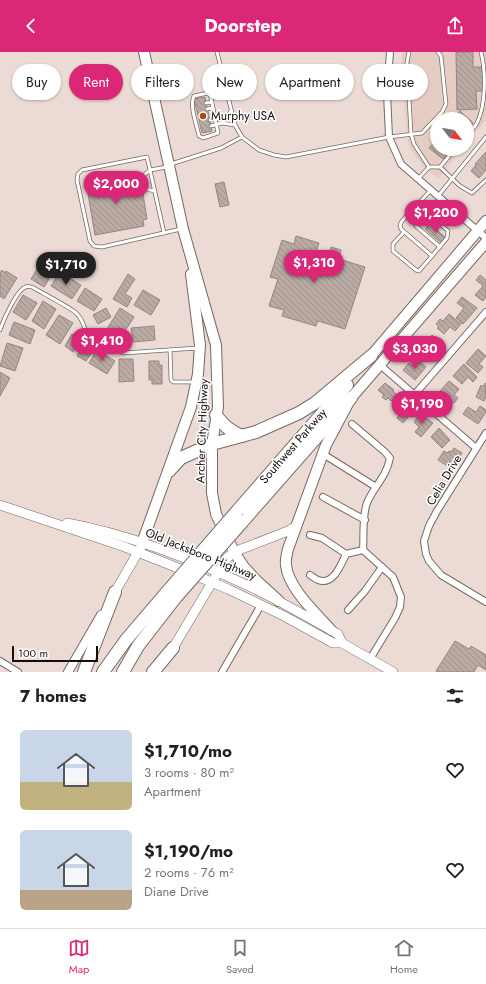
<!DOCTYPE html>
<html lang="en">
<head>
<meta charset="utf-8">
<style>
	:root { --surface:#fff; --page:#f6f6f6; --text:#202124; --muted:#757577; --line:#e0e0e0; --accent:#db2777 }
	body { margin:0; font-family:Jost,sans-serif; background:var(--page); color:var(--text); height:100vh; display:flex; flex-direction:column; font-size:15px; white-space:nowrap }
	* { box-sizing:border-box; margin:0 }
	p { font-size:13px; color:var(--muted) }
	.icon { flex:none; width:22px; height:22px; fill:none; stroke:currentColor; stroke-width:2; stroke-linecap:round; stroke-linejoin:round }
	.map { position:relative; height:620px; overflow:hidden }
	.panel { display:flex; flex-direction:column; background:var(--surface); flex:1 }
	.panel>* { flex:none }
	.guide { position:absolute; left:12px; top:12px; width:462px; height:36px; display:flex; gap:8px }
	.needle { width:26px; rotate:121deg }
	.buttons { position:absolute; left:430px; top:60px; display:grid; gap:8px }
	.buttons a { display:grid; place-items:center; width:44px; height:44px; border-radius:50%; background:var(--surface); box-shadow:0 1px 3px #0004; font-size:20px }
	.scale { position:absolute; left:12px; bottom:10px; width:86px; box-sizing:border-box; padding-left:4px; border:2px solid #140f0d; border-top:0; font-size:11px; line-height:14px; white-space:nowrap; color:#140f0d; -webkit-text-stroke:3px #fff; paint-order:stroke }
	.price { position:absolute; translate:-50% -34px; padding:0 9px; border-radius:14px; background:var(--accent); color:#fff; font-size:13px; line-height:26px; filter:drop-shadow(0 1px 2px #0008) }
	.price::after { content:''; position:absolute; left:50%; top:24px; width:12px; height:9px; margin-left:-6px; background:inherit; clip-path:polygon(0 0,100% 0,50% 100%) }
	.price.active { background:#222; color:#fff }
	ul { padding:0; list-style:none }
	li { display:flex; align-items:center; gap:12px; height:100px; padding:0 20px }
	li span { display:grid; place-items:center; flex:none; width:112px; height:80px; border-radius:6px; color:#555 }
	li>.icon { margin-inline-start:auto }
	span .icon { width:48px; height:48px; fill:#fffc; stroke-width:1 }
	li b { font-size:17px }
	h2 { display:flex; justify-content:space-between; align-items:center; height:48px; padding:0 20px; font-size:17px }
	.tag { padding:0 14px; border-radius:18px; background:var(--surface); box-shadow:0 1px 3px #0004; font-size:14px; line-height:36px }
	.tag.active { background:var(--accent); color:#fff }
	header { display:flex; justify-content:space-between; align-items:center; height:52px; padding:0 20px; background:var(--accent); color:#fff; font-size:18px; font-weight:700 }
	.menu { display:flex; justify-content:space-around; align-items:center; height:56px; border-top:1px solid var(--line); background:var(--surface); font-size:11px; color:var(--muted) }
	.menu a { display:grid; justify-items:center; gap:2px }
	.menu .active { color:var(--accent) }
	.map>svg:first-child { display:block }
	.built { fill:#e5cdc3 }
	.building { fill:url(#building-back-hatch); stroke:#94857f }
	.lines { fill:none; stroke-linecap:round; stroke-linejoin:round }
	.service-casing { stroke:#766862; stroke-width:4.5 }
	.minor-casing { stroke:#766862; stroke-width:8 }
	.tertiary-casing { stroke:#766862; stroke-width:10 }
	.secondary-casing { stroke:#766862; stroke-width:10 }
	.primary-casing { stroke:#766862; stroke-width:12 }
	.motorway-casing { stroke:#766862; stroke-width:14 }
	.service { stroke:#fff; stroke-width:3 }
	.minor { stroke:#fff; stroke-width:6 }
	.tertiary { stroke:#fff; stroke-width:8 }
	.secondary { stroke:#fff; stroke-width:9 }
	.primary { stroke:#fff; stroke-width:10 }
	.motorway { stroke:#fff; stroke-width:12 }
	.motorway-bridge-casing { stroke:#766862; stroke-width:14; stroke-linecap:butt }
	.motorway-bridge { stroke:#fff; stroke-width:12 }
	.poi-dot { fill:#ae4a19; stroke:#fff; stroke-width:1.5 }
	.labels { text-anchor:middle; stroke-width:3; stroke-linejoin:round; paint-order:stroke }
	.poi-label { font-size:12px; fill:#140f0d; stroke:#fff; text-anchor:start }
	.street-label { font-size:12px; fill:#140f0d; stroke:#fff }
</style>
</head>
<body>
<header><svg class="icon" aria-label="back" viewBox="0 0 24 24"><path d="M15 5l-7 7 7 7"/></svg>Doorstep<svg class="icon" aria-label="share" viewBox="0 0 24 24"><path d="M12 15V3M7 8l5-5 5 5M5 13v7h14v-7"/></svg></header>
<div class="map">
<svg width="486" height="620" viewBox="0 0 486 620">
	<defs>
		<pattern id="building-back-hatch" width="6" height="6" patternUnits="userSpaceOnUse"><rect width="6" height="6" fill="#baaaa4"/><path d="M-1 5l2 2M0 0l6 6M5-1l2 2" fill="none" stroke="#9f918c"/></pattern>
	</defs>
	<rect width="100%" height="100%" fill="#ecdbd5"/>
	<polygon class="built" points="403,0 486,0 486,68 467,91 467,67 437,67 437,97 462,97 438,127 423,114 409,95 406,73 401,14"/>
	<g class="building">
		<polygon points="456,0 473,0 473,15 482,15 483,39 476,39 477,57 457,58"/>
		<polygon points="205,45 212,79 202,81 194,47"/>
		<polygon points="460,59 473,71 467,79 467,67 453,67"/>
		<polygon points="437,87 437,97 452,97 443,107 429,96"/>
		<polygon points="486,100 486,118 479,126 471,119 476,113 475,112"/>
		<polygon points="131,122 134,138 138,137 139,143 143,142 147,167 143,168 144,174 95,183 86,130"/>
		<polygon points="224,130 229,153 220,155 215,132"/>
		<polygon points="430,172 446,186 441,191 425,177"/>
		<polygon points="296,184 319,191 316,200 329,204 331,195 341,198 339,207 365,215 345,277 318,269 316,274 282,264 284,258 269,254 278,227 270,225 282,188 294,192"/>
		<polygon points="42,209 55,217 44,235 31,227"/>
		<polygon points="2,218 5,221 6,219 17,226 4,247 0,244 0,221"/>
		<polygon points="60,220 81,233 72,247 51,234"/>
		<polygon points="128,222 135,227 125,242 132,246 127,255 113,247"/>
		<polygon points="480,223 486,228 486,245 483,249 475,243 483,234 476,228"/>
		<polygon points="85,236 102,247 94,259 77,249"/>
		<polygon points="143,238 160,248 151,263 134,253"/>
		<polygon points="23,243 37,251 26,268 13,260"/>
		<polygon points="462,245 477,256 463,272 456,266 464,256 457,251"/>
		<polygon points="43,249 56,257 44,277 32,269"/>
		<polygon points="106,256 111,265 98,272 93,263"/>
		<polygon points="120,256 134,265 121,285 107,277"/>
		<polygon points="449,262 461,272 455,279 450,275 444,282 437,276 439,275 436,272 440,267 443,269"/>
		<polygon points="59,263 73,271 60,292 46,283"/>
		<polygon points="14,270 35,278 30,292 9,283"/>
		<polygon points="154,274 155,288 133,290 131,276"/>
		<polygon points="72,282 81,287 73,300 65,294"/>
		<polygon points="432,283 444,293 433,307 420,297 425,292 427,294 430,290 428,288"/>
		<polygon points="7,291 23,296 15,319 0,314"/>
		<polygon points="85,291 94,297 86,309 77,304"/>
		<polygon points="478,297 486,304 479,312 483,315 478,321 466,311"/>
		<polygon points="97,298 115,309 107,322 89,311"/>
		<polygon points="119,307 133,307 134,329 119,330"/>
		<polygon points="418,308 426,315 415,328 403,318 409,311 412,314"/>
		<polygon points="149,309 159,309 159,313 162,313 162,332 152,332 152,328 149,328"/>
		<polygon points="464,312 477,325 473,330 468,325 462,332 453,324"/>
		<polygon points="0,320 10,326 0,344"/>
		<polygon points="449,329 459,337 454,343 458,346 454,351 449,347 444,353 435,345"/>
		<polygon points="385,331 394,338 393,339 397,343 391,349 388,346 386,348 382,345 384,343 378,338"/>
		<polygon points="485,331 486,345 484,349 476,345 481,333 483,335"/>
		<polygon points="403,346 415,357 403,371 397,366 402,360 395,355"/>
		<polygon points="480,354 486,358 486,360 478,372 463,362 468,355 476,360"/>
		<polygon points="420,362 433,371 421,385 415,380 419,375 414,370"/>
		<polygon points="439,376 450,388 442,396 431,385"/>
		<polygon points="454,396 462,401 452,417 438,408 444,399 447,401 449,399 451,400"/>
		<polygon points="455,589 469,597 471,594 486,603 486,618 478,613 474,620 438,620 436,619"/>
	</g>
	<g class="lines">
		<g class="service-casing">
			<g id="service">
				<polyline points="217,0 235,73 242,85 259,98 274,103 286,105 389,85 422,81 442,60 446,52 441,4 438,0"/>
				<polyline points="409,0 407,10 411,82 414,92 429,115"/>
				<path d="M210 41 218 81 203 86 199 84C197 73 189 54 194 44L227 37"/>
				<polyline points="206,51 212,50"/>
				<polyline points="207,57 213,56"/>
				<polyline points="210,68 216,67"/>
				<polyline points="222,71 235,73"/>
				<polyline points="211,74 222,71 231,59"/>
				<path d="M467 83C470 79 475 75 477 71 486 53 486 20 481 0"/>
				<polyline points="171,112 221,96 242,85"/>
				<polyline points="167,115 150,118 147,105 82,118 78,122 77,128 90,189 94,194 102,195 181,177"/>
				<polyline points="440,115 455,97"/>
				<polyline points="418,127 429,115 440,115 460,134 472,141 486,128"/>
				<path d="M155 139C148 138 145 137 141 131L143 124 150 118 164 181"/>
				<polyline points="438,144 486,85"/>
				<polyline points="418,152 448,179 447,186 432,204 401,177 400,173 402,169 431,138"/>
				<polyline points="425,158 415,171 416,174 440,195"/>
				<polyline points="404,180 393,192 393,199 416,218 419,219 432,204"/>
				<path d="M0 278C3 269 17 237 26 235 26 234 32 235 32 235 46 243 62 251 75 260 83 267 82 271 86 279 92 288 113 297 123 301L198 296"/>
				<polyline points="170,298 171,328 173,330 195,330"/>
			</g>
		</g>
		<g class="minor-casing">
			<g id="minor">
				<polyline points="390,0 387,41 389,85 401,112 486,186"/>
				<polyline points="380,313 476,396"/>
				<polyline points="415,342 486,260"/>
				<path d="M352 372 385 400 390 406C386 426 374 434 367 451 362 464 364 485 363 498L393 525 401 545 400 555 395 566 370 607"/>
				<polyline points="486,381 437,459 429,474 424,489 426,502 429,509 441,523 486,550"/>
				<polyline points="323,402 376,435"/>
				<polyline points="323,445 365,468"/>
				<polyline points="310,483 322,486 346,502 363,498"/>
				<path d="M310 523C312 524 315 527 318 528 333 534 341 513 346 502"/>
				<polyline points="348,558 365,539 382,515"/>
				<polyline points="0,609 18,620"/>
				<polyline points="222,620 261,553"/>
			</g>
		</g>
		<g class="tertiary-casing">
			<polyline id="tertiary" points="68,620 101,563"/>
		</g>
		<g class="secondary-casing">
			<g id="secondary">
				<polyline points="0,453 125,495 173,514 228,537 284,564 333,591 342,591 393,620"/>
				<path d="M67 471C132 483 202 511 261 540 287 553 313 568 338 582L342 591"/>
				<polyline points="115,540 141,495"/>
				<polyline points="173,596 226,507 234,500 288,479 296,474"/>
			</g>
		</g>
		<g class="primary-casing">
			<g id="primary">
				<polyline points="144,0 183,177 216,293 218,355 212,392 212,441 216,462 234,500 244,515 257,529 279,549"/>
				<polyline points="371,304 486,169"/>
				<polyline points="142,491 191,355 198,322 200,293 191,222"/>
				<path d="M331 578C316 561 288 536 286 513 285 508 287 502 288 497L326 393 351 346 486 190"/>
			</g>
		</g>
		<g class="motorway-casing">
			<g id="motorway">
				<path d="M216 363C224 374 230 379 242 384"/>
				<polyline points="169,419 181,406 212,392 256,380 299,361 315,351 371,304"/>
				<polyline points="238,458 347,333"/>
				<polyline points="243,469 351,346"/>
				<polyline points="84,620 115,540"/>
				<polyline points="103,620 126,588 167,540"/>
				<polyline points="123,620 138,594 176,545"/>
				<polyline points="153,620 173,596"/>
			</g>
		</g>
		<use href="#service" class="service"/>
		<use href="#minor" class="minor"/>
		<use href="#tertiary" class="tertiary"/>
		<use href="#secondary" class="secondary"/>
		<use href="#primary" class="primary"/>
		<use href="#motorway" class="motorway"/>
		<g class="motorway-bridge-casing">
			<g id="motorway-bridge">
				<polyline points="167,540 238,458"/>
				<polyline points="176,545 243,469"/>
			</g>
		</g>
		<use href="#motorway-bridge" class="motorway-bridge"/>
	</g>
	<circle class="poi-dot" cx="203" cy="64" r="4"/>
	<g class="labels">
		<g class="poi-label">
			<text x="211" y="68">Murphy USA</text>
		</g>
		<g class="street-label">
			<text transform="translate(202 379) rotate(-88)" y="4">Archer City Highway</text>
			<text transform="translate(293 394) rotate(-49)" y="4">Southwest Parkway</text>
			<text transform="translate(444 428) rotate(-59)" y="4">Celia Drive</text>
			<text transform="translate(201 502) rotate(22)" y="4">Old Jacksboro Highway</text>
		</g>
	</g>
</svg>
<div class="buttons">
<a><svg class="needle" viewBox="-14 -14 28 28"><path d="M0-13l5 13h-10z" fill="#e53935"/><path d="M0 13l5-13h-10z" fill="#757577"/></svg></a>
</div>
<div class="scale">100 m</div>
<b class="price" style="left:116px;top:153px">$2,000</b>
<b class="price" style="left:436px;top:182px">$1,200</b>
<b class="price" style="left:314px;top:232px">$1,310</b>
<b class="price active" style="left:66px;top:234px">$1,710</b>
<b class="price" style="left:102px;top:310px">$1,410</b>
<b class="price" style="left:415px;top:318px">$3,030</b>
<b class="price" style="left:422px;top:373px">$1,190</b>
<div class="guide">
<a class="tag">Buy</a>
<a class="tag active">Rent</a>
<a class="tag">Filters</a>
<a class="tag">New</a>
<a class="tag">Apartment</a>
<a class="tag">House</a>
</div>
</div>
<section class="panel">
<h2>7 homes<svg class="icon" aria-label="filters" viewBox="0 0 24 24"><path d="M4 7h16M4 17h16"/><circle cx="9" cy="7" r="2"/><circle cx="15" cy="17" r="2"/></svg></h2>
<ul>
<li><span style="background:linear-gradient(#c9d6e8 65%,#c2b280 0)"><svg class="icon" aria-label="home" viewBox="0 0 24 24"><path d="M3 11l9-7 9 7M6 9v11h12V9"/></svg></span><div><b>$1,710/mo</b><p>3 rooms · 80 m²</p><p>Apartment</p></div><svg class="icon" aria-label="heart" viewBox="0 0 24 24"><path d="M12 20l-8-8c-3-5 5-10 8-4 3-6 11-1 8 4z"/></svg></li>
<li><span style="background:linear-gradient(#c9d6e8 75%,#b9a48a 0)"><svg class="icon" aria-label="home" viewBox="0 0 24 24"><path d="M3 11l9-7 9 7M6 9v11h12V9"/></svg></span><div><b>$1,190/mo</b><p>2 rooms · 76 m²</p><p>Diane Drive</p></div><svg class="icon" aria-label="heart" viewBox="0 0 24 24"><path d="M12 20l-8-8c-3-5 5-10 8-4 3-6 11-1 8 4z"/></svg></li>
</ul>
</section>
<nav class="menu">
<a class="active"><svg class="icon" aria-label="map" viewBox="0 0 24 24"><path d="M3 6l6-2 6 2 6-2v14l-6 2-6-2-6 2zM9 4v14M15 6v14"/></svg>Map</a>
<a><svg class="icon" aria-label="saved" viewBox="0 0 24 24"><path d="M7 4h10v16l-5-4-5 4z"/></svg>Saved</a>
<a><svg class="icon" aria-label="home" viewBox="0 0 24 24"><path d="M3 11l9-7 9 7M6 9v11h12V9"/></svg>Home</a>
</nav>
</body>
</html>
